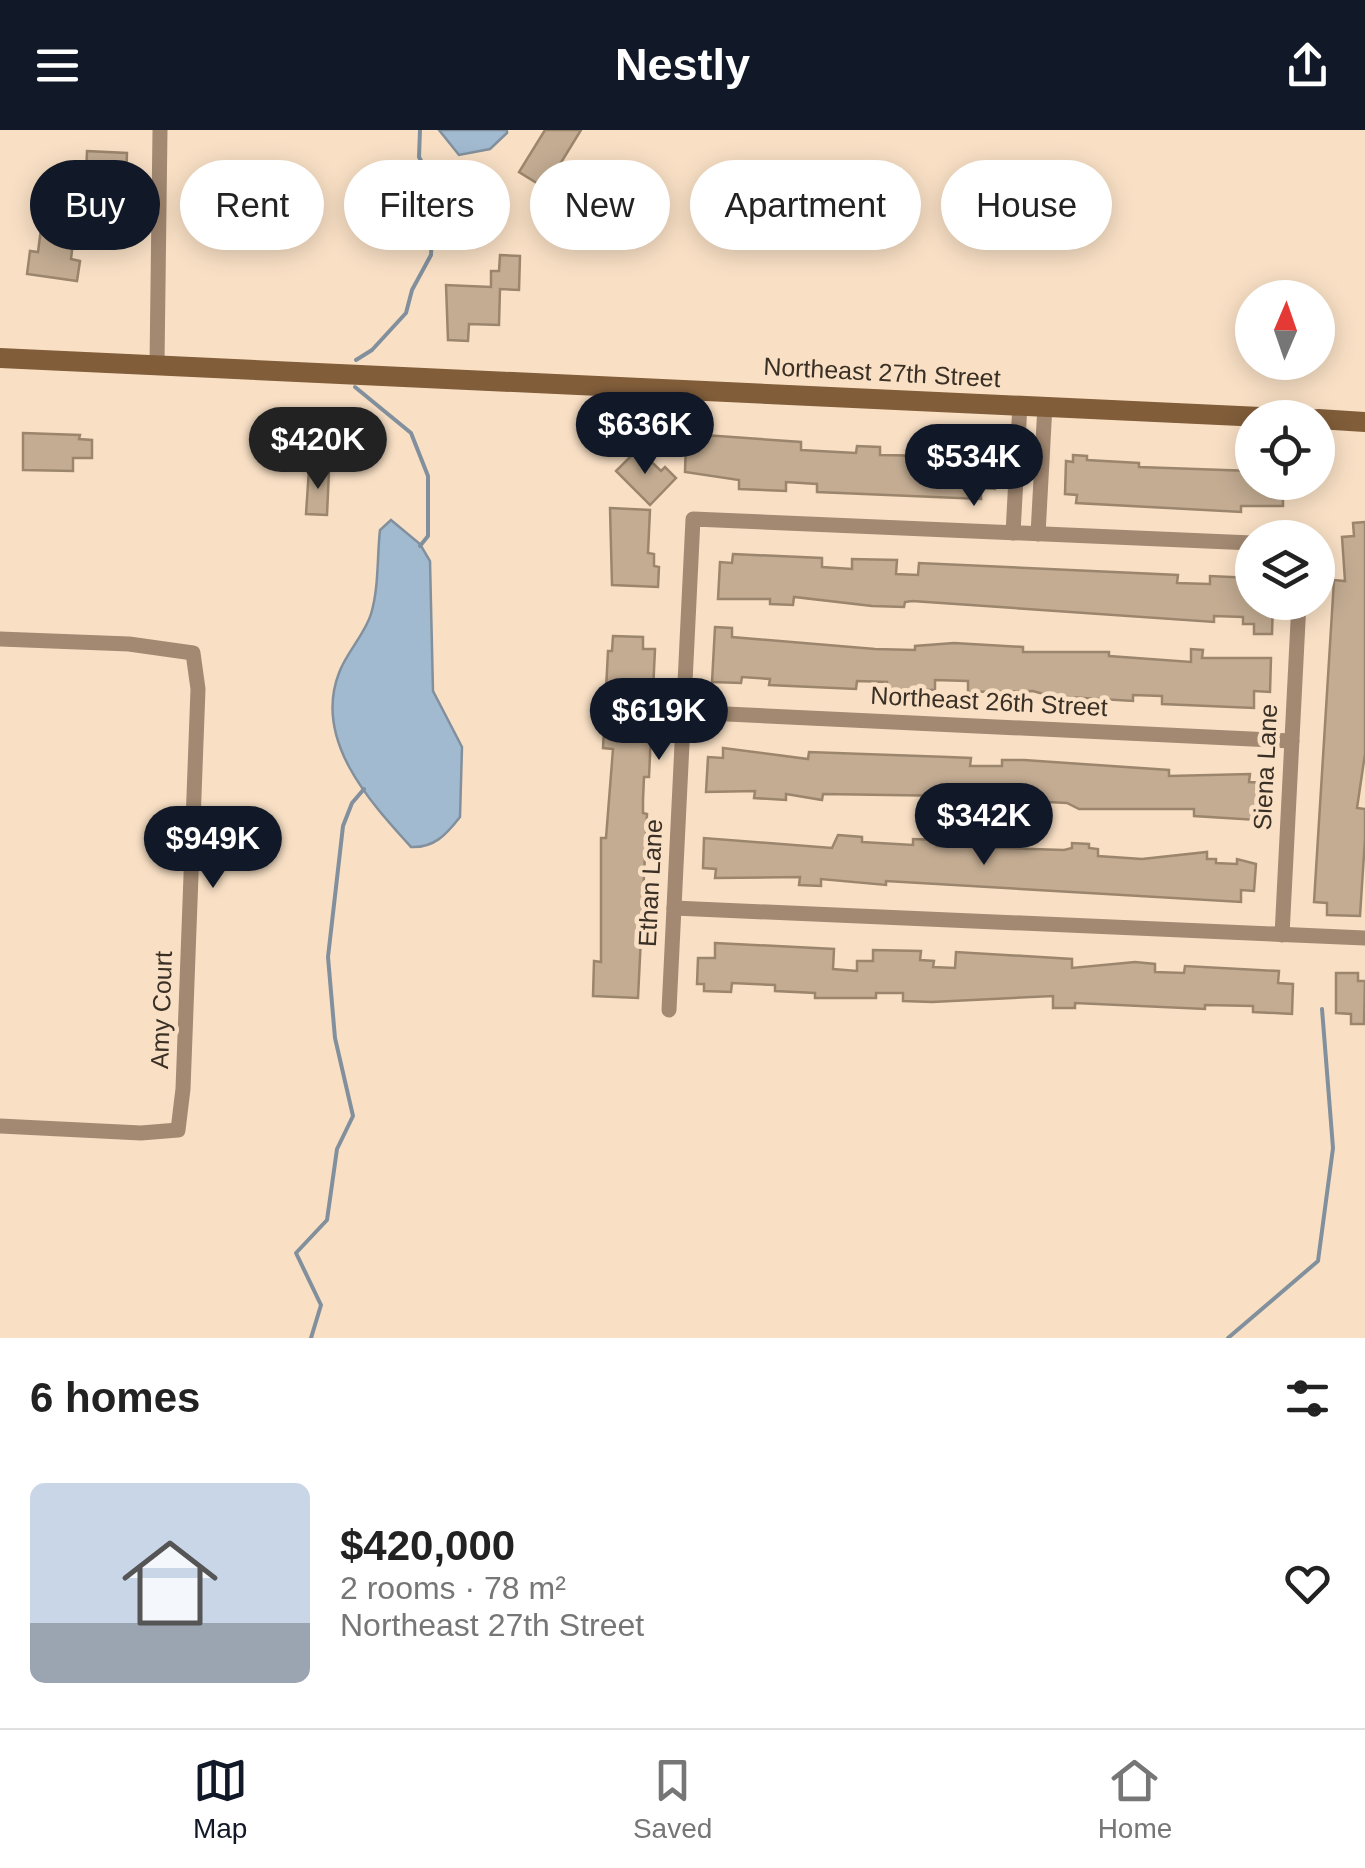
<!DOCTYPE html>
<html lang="en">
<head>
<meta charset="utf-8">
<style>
	:root { --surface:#fff; --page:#f6f6f6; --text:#222; --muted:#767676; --line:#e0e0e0; --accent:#111827 }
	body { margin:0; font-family:Arial,sans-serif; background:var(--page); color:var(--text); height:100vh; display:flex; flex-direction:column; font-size:38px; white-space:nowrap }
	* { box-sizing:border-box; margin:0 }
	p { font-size:32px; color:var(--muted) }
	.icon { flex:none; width:55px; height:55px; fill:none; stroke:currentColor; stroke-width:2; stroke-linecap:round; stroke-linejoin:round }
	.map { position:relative; height:1208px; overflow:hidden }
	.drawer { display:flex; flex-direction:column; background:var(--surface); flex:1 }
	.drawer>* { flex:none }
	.guide { position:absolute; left:30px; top:30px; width:1305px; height:90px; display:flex; gap:20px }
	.needle { width:65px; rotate:2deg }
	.fabs { position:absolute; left:1235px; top:150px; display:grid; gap:20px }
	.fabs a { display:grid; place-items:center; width:100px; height:100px; border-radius:50%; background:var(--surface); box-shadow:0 5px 25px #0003; font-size:50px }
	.price { position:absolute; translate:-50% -85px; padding:0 22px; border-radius:35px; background:var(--accent); color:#fff; font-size:32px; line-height:65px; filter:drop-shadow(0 2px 5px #0008) }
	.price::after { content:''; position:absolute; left:50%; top:60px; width:30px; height:22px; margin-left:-15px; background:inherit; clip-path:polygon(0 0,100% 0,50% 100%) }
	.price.current { background:#222; color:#fff }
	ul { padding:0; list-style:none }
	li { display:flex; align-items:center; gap:30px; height:250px; padding:0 30px }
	li span { display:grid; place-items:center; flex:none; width:280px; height:200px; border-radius:15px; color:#555 }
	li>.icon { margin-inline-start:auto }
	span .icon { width:120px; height:120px; fill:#fffc; stroke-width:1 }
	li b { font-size:42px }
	h2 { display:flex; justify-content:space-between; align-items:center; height:120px; padding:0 30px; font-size:42px }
	.chip { padding:0 35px; border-radius:45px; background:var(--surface); box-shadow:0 5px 25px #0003; font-size:35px; line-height:90px }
	.chip.current { background:var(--accent); color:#fff }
	header { display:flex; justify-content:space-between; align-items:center; height:130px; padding:0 30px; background:var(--accent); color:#fff; font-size:45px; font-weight:700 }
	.tabs { display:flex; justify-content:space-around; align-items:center; height:140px; border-top:2px solid var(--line); background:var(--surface); font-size:28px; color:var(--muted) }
	.tabs a { display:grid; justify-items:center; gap:5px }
	.tabs .current { color:var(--accent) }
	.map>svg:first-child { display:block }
	.water { fill:#a1bad0; stroke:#82909d; stroke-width:2.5 }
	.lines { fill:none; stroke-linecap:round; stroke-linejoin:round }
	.stream { stroke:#82909d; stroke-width:4 }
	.building { fill:#c3ac92; stroke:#9b856c; stroke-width:2.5 }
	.street { stroke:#a38972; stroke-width:15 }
	.secondary { stroke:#815d3a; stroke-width:20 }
	.labels { text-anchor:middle; stroke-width:9; stroke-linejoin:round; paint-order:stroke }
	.street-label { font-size:25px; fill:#392f25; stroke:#f9e0c5 }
</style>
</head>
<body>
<header><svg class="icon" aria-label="menu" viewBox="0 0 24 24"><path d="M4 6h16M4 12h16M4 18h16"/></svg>Nestly<svg class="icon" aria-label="share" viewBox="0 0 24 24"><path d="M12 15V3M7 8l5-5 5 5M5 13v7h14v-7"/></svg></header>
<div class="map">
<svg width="1365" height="1208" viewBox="0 0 1365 1208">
	<rect width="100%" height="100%" fill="#f9e0c5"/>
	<g class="water">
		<polygon points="439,0 507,0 507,3 490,19 459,25"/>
		<path d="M391 390 420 414 430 431 433 561 462 617 460 687C446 705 434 718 411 717 370 672 313 610 339 543 346 523 365 504 371 484 379 458 377 426 380 400Z"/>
	</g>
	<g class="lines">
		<g class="stream">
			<polyline points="356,230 372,220 406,183 412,160 431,125 434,55 419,27 420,0"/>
			<polyline points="355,257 411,303 428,346 428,406 420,416"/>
			<polyline points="311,1208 321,1175 296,1123 327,1090 337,1019 353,986 335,908 328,827 343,696 352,673 364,659"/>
			<polyline points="1228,1208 1318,1131 1333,1018 1322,879"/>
		</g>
	</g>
	<g class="building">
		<polygon points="545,0 581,0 554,44 549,41 540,55 519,42"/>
		<polygon points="87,21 127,23 126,50 86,48"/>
		<polygon points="41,99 74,104 71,129 80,131 77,151 27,144 30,121 38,122"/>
		<polygon points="500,125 520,126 519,160 500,159 499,195 469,194 468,211 448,210 446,155 491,157 491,141 499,141"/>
		<polygon points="23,303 80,305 79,309 92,310 92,328 73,328 73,341 23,340"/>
		<polygon points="704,305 801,312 801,320 856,323 857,316 880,317 880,325 995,327 995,359 981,358 981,369 817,362 817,354 786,352 786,361 739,359 739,350 685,342 686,310 704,310"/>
		<polygon points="638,319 661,341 665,337 676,348 650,375 616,341"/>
		<polygon points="1073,325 1087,326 1087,330 1139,333 1139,337 1252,341 1252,352 1295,352 1295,366 1283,366 1283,376 1241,376 1241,382 1076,373 1077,365 1065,364 1066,331 1073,332"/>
		<polygon points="309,339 329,340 327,385 306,384"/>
		<polygon points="610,378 650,380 648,423 654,424 654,436 659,437 658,457 612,455"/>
		<polygon points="1365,392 1365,624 1357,678 1365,679 1365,709 1360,786 1327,785 1327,773 1314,772 1334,450 1345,451 1342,407 1354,406 1353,393"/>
		<polygon points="733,424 822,428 822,437 852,439 852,429 897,430 896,444 918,445 919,433 1178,445 1177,453 1210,454 1210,446 1252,448 1252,472 1273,472 1272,504 1254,504 1254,494 1243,494 1243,487 1214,486 1214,492 912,471 905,472 904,477 872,476 794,467 793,475 770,474 770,469 718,469 720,432 732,433"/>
		<polygon points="715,497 732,498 732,507 875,519 915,520 915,516 954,513 1023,517 1023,522 1109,522 1109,526 1191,532 1191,519 1203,520 1202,528 1271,528 1270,562 1254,561 1254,578 1162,574 1162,566 1133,565 1133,571 1050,566 1033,561 968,562 968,551 935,550 935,560 908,560 887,559 887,552 857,551 856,559 769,555 770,549 742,547 741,553 712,552"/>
		<polygon points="613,506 643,507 643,519 655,519 649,647 644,647 643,670 643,683 647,684 638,868 593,866 594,831 601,832 601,708 606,708 613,619 603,618 608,521 612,521"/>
		<polygon points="723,618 808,629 809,622 948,627 971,628 970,636 1002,636 1002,630 1024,630 1169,640 1169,646 1250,644 1249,652 1265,653 1263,682 1258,681 1257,690 1194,686 1194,679 1079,679 1067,673 1028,671 952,675 953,666 823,664 822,670 786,664 786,670 754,668 755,661 706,662 708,627 723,628"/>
		<polygon points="838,705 862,707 862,712 913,715 913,709 938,710 937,716 1064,720 1072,718 1072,713 1089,714 1089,718 1098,719 1098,726 1142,729 1207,722 1207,729 1216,729 1216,733 1237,734 1237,729 1256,734 1254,761 1241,760 1241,772 886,751 886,755 821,749 821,756 799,755 800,747 715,748 716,739 703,738 704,708 832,718"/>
		<polygon points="715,813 834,819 833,839 857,841 857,831 873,831 873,820 921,821 920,830 934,831 933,837 955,838 956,822 1072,829 1072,838 1135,832 1155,834 1155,842 1184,843 1185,836 1279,841 1278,853 1293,854 1292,884 1253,882 1253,876 1205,875 1205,879 1075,873 1075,878 1053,878 1053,866 932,872 903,871 903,863 876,863 876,868 815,868 815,863 775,861 775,855 732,853 731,862 704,861 704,854 697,854 698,828 715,828"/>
		<polygon points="1336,843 1358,843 1358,851 1365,851 1364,894 1351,894 1351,884 1336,883"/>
	</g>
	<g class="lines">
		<g class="street">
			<polyline points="157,234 160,0"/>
			<polyline points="1013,403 1020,274"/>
			<polyline points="1038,404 1045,275"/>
			<polyline points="0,509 129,514 193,523 198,559 183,959 178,1000 141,1003 0,996"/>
			<polyline points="684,582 1292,611"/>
			<polyline points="674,778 1365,808"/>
			<polyline points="1282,805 1299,472"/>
			<polyline points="669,880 693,389 1252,413"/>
		</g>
		<g class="secondary">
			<polyline points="0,228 1281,288"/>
			<polyline points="1318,289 1365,292"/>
		</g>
	</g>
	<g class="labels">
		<g class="street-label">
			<text transform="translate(882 242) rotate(3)" y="9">Northeast 27th Street</text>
			<text transform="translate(989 571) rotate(3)" y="9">Northeast 26th Street</text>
			<text transform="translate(1265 637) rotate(-87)" y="9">Siena Lane</text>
			<text transform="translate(650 753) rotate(-87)" y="9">Ethan Lane</text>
			<text transform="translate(161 880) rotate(-88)" y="9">Amy Court</text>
		</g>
	</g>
</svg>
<div class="fabs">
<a><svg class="needle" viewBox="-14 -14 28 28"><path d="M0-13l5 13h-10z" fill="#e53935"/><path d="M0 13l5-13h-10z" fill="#767676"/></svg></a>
<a><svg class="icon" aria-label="locate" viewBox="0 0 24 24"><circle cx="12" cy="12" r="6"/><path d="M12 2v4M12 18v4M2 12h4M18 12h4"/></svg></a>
<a><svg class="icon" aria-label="layers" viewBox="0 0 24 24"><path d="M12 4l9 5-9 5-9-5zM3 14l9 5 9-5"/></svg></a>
</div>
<b class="price" style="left:645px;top:347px">$636K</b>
<b class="price current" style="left:318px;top:362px">$420K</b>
<b class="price" style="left:974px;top:379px">$534K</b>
<b class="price" style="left:659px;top:633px">$619K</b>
<b class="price" style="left:984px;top:738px">$342K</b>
<b class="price" style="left:213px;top:761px">$949K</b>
<div class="guide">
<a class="chip current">Buy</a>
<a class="chip">Rent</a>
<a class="chip">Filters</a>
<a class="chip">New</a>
<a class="chip">Apartment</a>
<a class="chip">House</a>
</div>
</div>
<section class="drawer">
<h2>6 homes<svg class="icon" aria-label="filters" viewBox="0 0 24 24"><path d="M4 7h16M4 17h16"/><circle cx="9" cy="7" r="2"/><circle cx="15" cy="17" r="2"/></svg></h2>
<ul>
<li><span style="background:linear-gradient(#c9d6e8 70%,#9aa5b1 0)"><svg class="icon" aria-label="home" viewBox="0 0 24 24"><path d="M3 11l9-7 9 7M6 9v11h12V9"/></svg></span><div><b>$420,000</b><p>2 rooms · 78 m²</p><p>Northeast 27th Street</p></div><svg class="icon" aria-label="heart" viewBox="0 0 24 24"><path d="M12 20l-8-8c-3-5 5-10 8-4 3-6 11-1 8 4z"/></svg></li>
</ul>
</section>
<nav class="tabs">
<a class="current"><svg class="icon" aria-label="map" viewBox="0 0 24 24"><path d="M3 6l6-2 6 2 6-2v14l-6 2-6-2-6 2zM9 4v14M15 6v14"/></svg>Map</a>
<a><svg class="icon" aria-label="saved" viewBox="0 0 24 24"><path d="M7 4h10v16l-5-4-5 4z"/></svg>Saved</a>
<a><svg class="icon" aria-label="home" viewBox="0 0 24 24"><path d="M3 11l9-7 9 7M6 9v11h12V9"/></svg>Home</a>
</nav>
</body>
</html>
